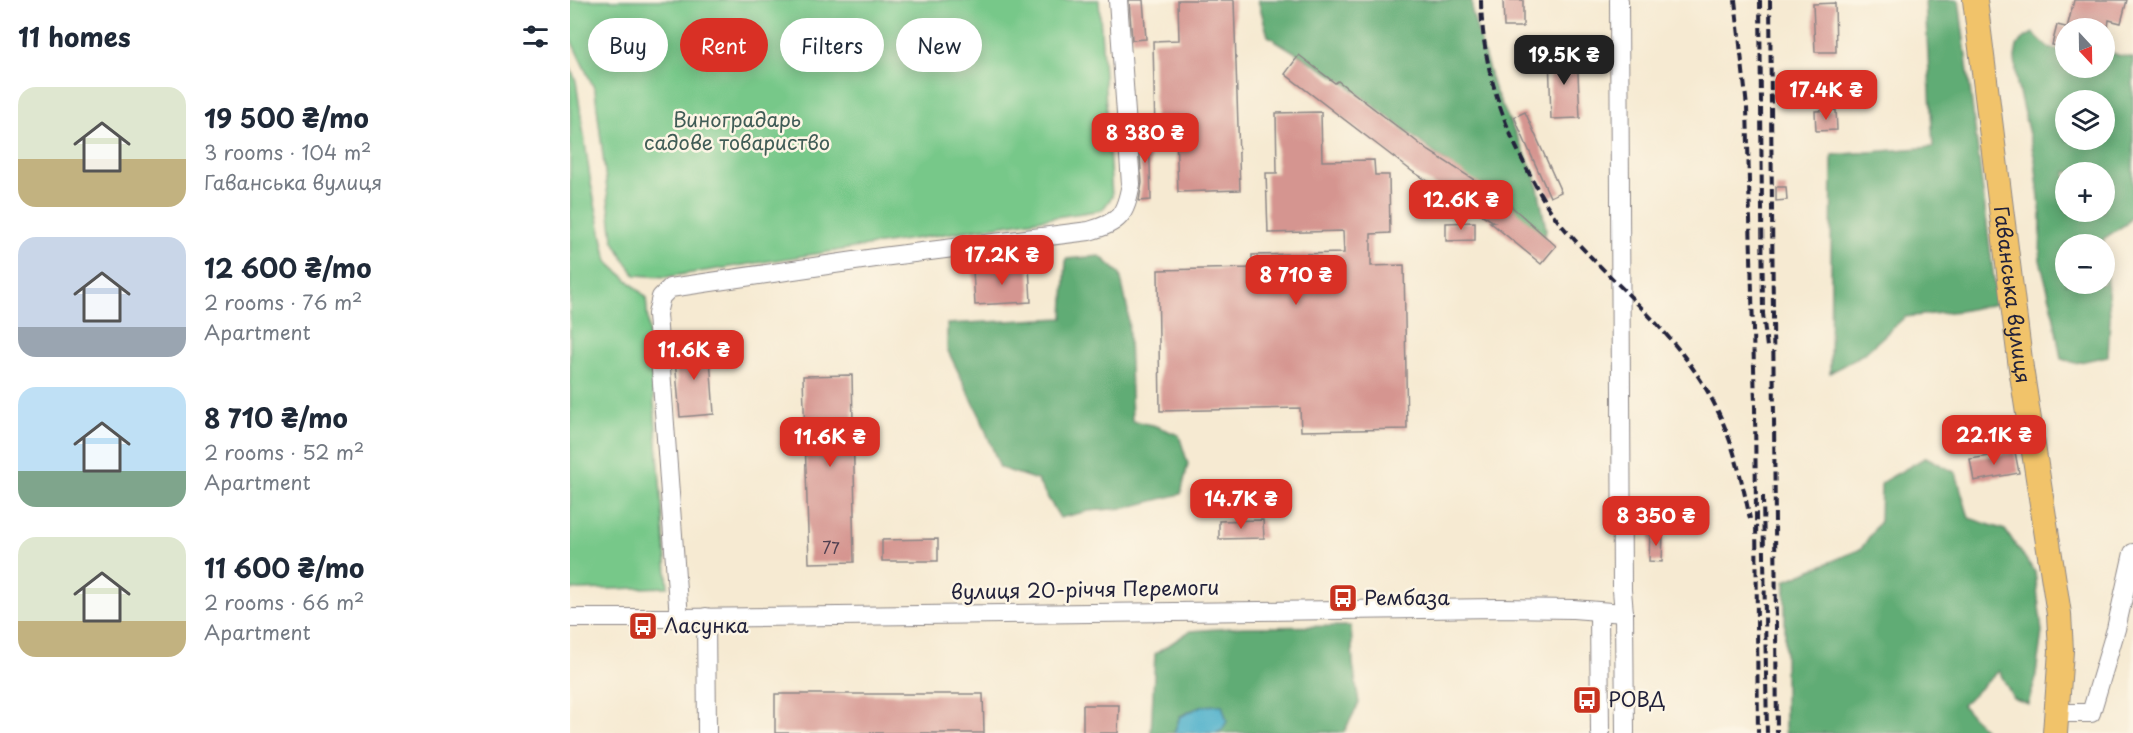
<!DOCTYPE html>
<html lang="en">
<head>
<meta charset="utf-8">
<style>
	:root { --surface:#fff; --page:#f6f6f7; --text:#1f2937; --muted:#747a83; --accent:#d93025 }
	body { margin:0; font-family:"Playpen Sans",sans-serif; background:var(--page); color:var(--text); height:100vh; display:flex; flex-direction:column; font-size:22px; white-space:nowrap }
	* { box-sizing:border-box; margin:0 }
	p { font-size:20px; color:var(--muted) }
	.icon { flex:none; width:33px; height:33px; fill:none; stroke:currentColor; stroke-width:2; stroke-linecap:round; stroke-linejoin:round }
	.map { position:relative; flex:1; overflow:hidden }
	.sheet { display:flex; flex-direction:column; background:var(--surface); width:570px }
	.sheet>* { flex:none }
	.guide { position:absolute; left:18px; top:18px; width:570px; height:54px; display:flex; gap:12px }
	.needle { width:39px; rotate:158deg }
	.tools { position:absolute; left:1485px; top:18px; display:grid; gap:12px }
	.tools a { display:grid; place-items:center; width:60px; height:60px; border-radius:50%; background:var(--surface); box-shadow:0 3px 15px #0003; font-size:30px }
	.price { position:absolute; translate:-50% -51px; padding:0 14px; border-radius:12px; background:var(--accent); color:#fff; font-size:20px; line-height:39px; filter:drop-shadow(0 2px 3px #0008) }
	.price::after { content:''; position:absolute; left:50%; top:36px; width:18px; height:14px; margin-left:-9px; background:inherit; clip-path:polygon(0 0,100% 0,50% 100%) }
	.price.current { background:#222; color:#fff }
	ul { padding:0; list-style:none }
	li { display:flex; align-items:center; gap:18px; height:150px; padding:0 18px }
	li span { display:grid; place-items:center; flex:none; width:168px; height:120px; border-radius:18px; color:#555 }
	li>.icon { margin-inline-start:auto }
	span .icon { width:72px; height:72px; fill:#fffc; stroke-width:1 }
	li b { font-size:26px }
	h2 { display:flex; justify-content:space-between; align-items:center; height:72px; padding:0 18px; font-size:26px }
	.tag { padding:0 21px; border-radius:27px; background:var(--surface); box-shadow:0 3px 15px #0003; font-size:21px; line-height:54px }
	.tag.current { background:var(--accent); color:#fff }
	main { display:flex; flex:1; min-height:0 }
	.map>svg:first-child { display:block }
	.green { fill:#77c889; stroke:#4c7562; stroke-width:1.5 }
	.forest { fill:#61ac75; stroke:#426758; stroke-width:1.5; fill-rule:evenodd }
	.water { fill:#4aafca; stroke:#366882; stroke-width:1.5 }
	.building { fill:#d59590 }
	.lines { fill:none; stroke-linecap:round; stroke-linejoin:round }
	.minor-casing { stroke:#8c8686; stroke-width:20 }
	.major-casing { stroke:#8c8686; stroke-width:26 }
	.minor { stroke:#fff; stroke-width:18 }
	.major { stroke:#f1c36a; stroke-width:24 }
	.rail { stroke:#22223b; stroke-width:4; stroke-dasharray:9 4.5; stroke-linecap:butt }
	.labels { text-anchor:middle; stroke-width:5; stroke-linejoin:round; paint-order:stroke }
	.number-label { font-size:16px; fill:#4f3f50 }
	.park-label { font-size:20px; fill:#405c56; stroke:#fcf5e5 }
	.street-label { font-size:20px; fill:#22223b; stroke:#fcf5e5 }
	.poi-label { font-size:20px; fill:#22223b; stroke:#fcf5e5; text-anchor:start }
</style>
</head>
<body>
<main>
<section class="sheet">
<h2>11 homes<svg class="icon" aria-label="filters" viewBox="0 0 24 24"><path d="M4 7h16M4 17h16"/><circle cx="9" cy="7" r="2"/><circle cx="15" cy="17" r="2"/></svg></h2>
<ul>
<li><span style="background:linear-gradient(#dfe7d0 60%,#c2b280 0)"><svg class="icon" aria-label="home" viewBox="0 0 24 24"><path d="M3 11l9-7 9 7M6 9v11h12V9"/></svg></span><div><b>19 500 ₴/mo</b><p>3 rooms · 104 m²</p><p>Гаванська вулиця</p></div></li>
<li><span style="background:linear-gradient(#c9d6e8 75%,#9aa5b1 0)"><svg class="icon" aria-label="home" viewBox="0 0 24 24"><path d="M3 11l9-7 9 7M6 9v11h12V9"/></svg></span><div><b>12 600 ₴/mo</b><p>2 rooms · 76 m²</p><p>Apartment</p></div></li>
<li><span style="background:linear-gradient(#bfe0f5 70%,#7fa58c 0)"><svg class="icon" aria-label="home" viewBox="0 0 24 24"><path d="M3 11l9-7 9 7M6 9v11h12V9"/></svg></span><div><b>8 710 ₴/mo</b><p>2 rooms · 52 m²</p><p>Apartment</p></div></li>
<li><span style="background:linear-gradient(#dfe7d0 70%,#c2b280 0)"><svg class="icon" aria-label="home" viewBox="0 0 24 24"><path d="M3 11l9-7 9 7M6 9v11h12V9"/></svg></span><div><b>11 600 ₴/mo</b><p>2 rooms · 66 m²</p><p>Apartment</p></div></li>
</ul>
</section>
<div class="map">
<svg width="1563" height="733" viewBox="0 0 1563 733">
	<rect width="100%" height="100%" fill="#fcf5e5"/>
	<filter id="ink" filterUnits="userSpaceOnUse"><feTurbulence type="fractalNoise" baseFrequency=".0167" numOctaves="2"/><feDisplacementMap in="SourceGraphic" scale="12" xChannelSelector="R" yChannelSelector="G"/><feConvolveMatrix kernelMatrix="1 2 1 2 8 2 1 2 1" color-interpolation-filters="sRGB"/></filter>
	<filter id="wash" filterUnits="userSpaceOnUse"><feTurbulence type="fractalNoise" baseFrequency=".008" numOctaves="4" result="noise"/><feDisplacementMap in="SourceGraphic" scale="24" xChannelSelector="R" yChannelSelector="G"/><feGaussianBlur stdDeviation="1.35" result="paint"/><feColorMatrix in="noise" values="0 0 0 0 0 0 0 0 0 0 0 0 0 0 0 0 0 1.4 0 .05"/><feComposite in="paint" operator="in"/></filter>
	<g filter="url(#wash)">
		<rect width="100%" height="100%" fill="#f6ead2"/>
		<g class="green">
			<polygon points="0,0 529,0 542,197 532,210 96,277 65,275 54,259 43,239 25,90 0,38"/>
			<polygon points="0,67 6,81 21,184 37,261 76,297 98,587 9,590 0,589"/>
		</g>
		<g class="forest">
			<polygon points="688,0 902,0 902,12 924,88 966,177 976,229 975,236 863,152 772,81 698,36"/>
			<polygon points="1355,0 1389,0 1427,304 1390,311 1335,317 1295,353 1260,373 1262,155 1363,147"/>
			<path d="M1463 33 1478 47 1495 53 1496 68H1534L1535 50 1548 55 1563 58V215L1556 224 1533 239 1534 244H1496V284H1534L1535 255 1540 317 1538 356 1505 363 1491 359 1481 302 1470 260 1471 217 1465 160 1447 84 1445 57 1447 46 1451 40ZM1496 100H1534V140H1496ZM1534 172V212H1496V172Z"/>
			<polygon points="530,256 550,274 558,311 562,421 583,425 609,435 618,464 611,494 555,508 518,511 490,518 467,480 430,468 410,416 377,349 377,324 493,318 496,259"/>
			<polygon points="1356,457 1386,473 1399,518 1435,530 1465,572 1472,632 1465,681 1458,704 1443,698 1429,671 1392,705 1418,733 1215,733 1215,581 1291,549 1310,521 1311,483"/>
			<polygon points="781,626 783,664 789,703 774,732 646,733 652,729 657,721 651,705 631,706 610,716 604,733 581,733 585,654 620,631 673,627"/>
		</g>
		<polygon class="water" points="652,705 657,721 652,730 646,733 604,733 610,717 631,706"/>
		<g id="blocks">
			<g class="building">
				<polygon points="559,0 573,0 576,39 562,40"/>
				<polygon points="608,0 664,0 670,190 608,192 606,132 585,133 583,41 609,40"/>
				<polygon points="933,0 953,0 953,27 934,27"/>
				<polygon points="1504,0 1557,0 1551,23 1539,20 1538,28 1497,28"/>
				<polygon points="1265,3 1266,52 1245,52 1243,4"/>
				<polygon points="1487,25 1496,27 1496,48 1482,45"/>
				<polygon points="1007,52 1010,118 981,119 979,53"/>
				<polygon points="729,55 765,83 768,81 859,151 931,197 986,246 971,264 920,222 924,222 843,172 715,74"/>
				<polygon points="1266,110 1267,130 1246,131 1245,111"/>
				<polygon points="751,112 752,161 804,160 805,175 819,175 820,233 801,234 801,266 834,265 837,429 731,431 730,408 590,411 588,270 682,268 682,255 774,253 773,231 698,233 696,173 707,173 706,113"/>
				<polygon points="955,112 991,192 980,197 944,117"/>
				<polygon points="568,129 579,129 581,200 569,201 572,183"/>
				<polygon points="1206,187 1216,187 1217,200 1206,201"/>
				<polygon points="905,222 905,240 876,241 876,223"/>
				<polygon points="459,266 461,302 405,305 403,270"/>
				<polygon points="139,345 144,414 110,417 104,348"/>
				<polygon points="282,375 285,515 283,515 284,562 239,563 233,376"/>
				<polygon points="1445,452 1449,473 1404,481 1400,459"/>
				<polygon points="693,520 694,538 649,539 649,521"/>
				<polygon points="1080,532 1093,532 1092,562 1079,561"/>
				<polygon points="368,539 368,561 312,561 312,540"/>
				<polygon points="205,694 413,694 414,733 205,733"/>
				<polygon points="513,705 549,705 548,733 513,733"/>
			</g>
		</g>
	</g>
	<g filter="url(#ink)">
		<use href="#blocks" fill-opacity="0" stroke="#8c8686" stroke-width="1.5"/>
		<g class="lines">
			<g class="minor-casing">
				<g id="minor">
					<polyline points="1049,0 1052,590 1054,613 1055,733"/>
					<polyline points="1029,612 1030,733"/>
					<polyline points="136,617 137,733"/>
					<polyline points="0,618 109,618 929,608 1003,609 1054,613"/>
					<path d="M109 618 87 314 91 297 100 288 312 257 519 231C550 222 555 216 561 184L548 0"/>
					<polyline points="1487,713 1521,713 1546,629 1563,553"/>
				</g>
			</g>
			<g class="major-casing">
				<g id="major">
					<path id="s1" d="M1405 0 1451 368 1489 614 1491 651 1485 733"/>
				</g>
			</g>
			<use href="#minor" class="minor"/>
			<use href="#major" class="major"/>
			<g class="rail">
				<path d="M911 0C912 62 930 118 959 173 969 192 979 211 993 227 1043 284 1101 327 1139 394 1161 433 1171 475 1180 519"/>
				<polyline points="1165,0 1177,107 1185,405 1188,733"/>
				<polyline points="1190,0 1193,314 1197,347"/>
				<polyline points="1200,0 1207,733"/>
				<polyline points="1193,496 1197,733"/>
			</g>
		</g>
	</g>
	<defs>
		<g id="bus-square" transform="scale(1.5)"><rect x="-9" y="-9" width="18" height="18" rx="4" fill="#c8321e" stroke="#fcf5e5"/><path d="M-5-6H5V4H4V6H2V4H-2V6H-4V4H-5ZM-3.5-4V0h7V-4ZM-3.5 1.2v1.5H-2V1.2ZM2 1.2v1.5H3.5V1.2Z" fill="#fff"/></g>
	</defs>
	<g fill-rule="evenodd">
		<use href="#bus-square" x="773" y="598"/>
		<use href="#bus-square" x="73" y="626"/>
		<use href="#bus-square" x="1017" y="700"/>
	</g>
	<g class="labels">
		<g class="number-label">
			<text x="261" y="554">77</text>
		</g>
		<g class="park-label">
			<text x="167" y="127">Виноградарь<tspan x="167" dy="23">садове товариство</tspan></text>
		</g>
		<g class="street-label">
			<text dy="7" stroke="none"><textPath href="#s1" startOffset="297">Гаванська вулиця</textPath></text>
			<text transform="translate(515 590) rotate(-1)" y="7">вулиця 20-річчя Перемоги</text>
		</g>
		<g class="poi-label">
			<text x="794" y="605">Рембаза</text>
			<text x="94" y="633">Ласунка</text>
			<text x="1038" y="707">РОВД</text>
		</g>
	</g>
</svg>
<div class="tools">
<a><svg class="needle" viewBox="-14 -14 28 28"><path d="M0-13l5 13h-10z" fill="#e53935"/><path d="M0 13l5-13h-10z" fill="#747a83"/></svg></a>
<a><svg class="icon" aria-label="layers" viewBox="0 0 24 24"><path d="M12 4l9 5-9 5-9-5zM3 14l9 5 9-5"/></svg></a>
<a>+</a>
<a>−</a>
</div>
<b class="price current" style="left:994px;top:86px">19.5K ₴</b>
<b class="price" style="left:1256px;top:121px">17.4K ₴</b>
<b class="price" style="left:575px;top:164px">8 380 ₴</b>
<b class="price" style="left:891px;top:231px">12.6K ₴</b>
<b class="price" style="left:432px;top:286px">17.2K ₴</b>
<b class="price" style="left:726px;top:306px">8 710 ₴</b>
<b class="price" style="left:124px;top:381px">11.6K ₴</b>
<b class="price" style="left:1424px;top:466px">22.1K ₴</b>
<b class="price" style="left:260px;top:468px">11.6K ₴</b>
<b class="price" style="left:671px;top:530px">14.7K ₴</b>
<b class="price" style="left:1086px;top:547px">8 350 ₴</b>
<div class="guide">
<a class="tag">Buy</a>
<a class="tag current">Rent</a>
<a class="tag">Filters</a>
<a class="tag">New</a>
</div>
</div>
</main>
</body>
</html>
